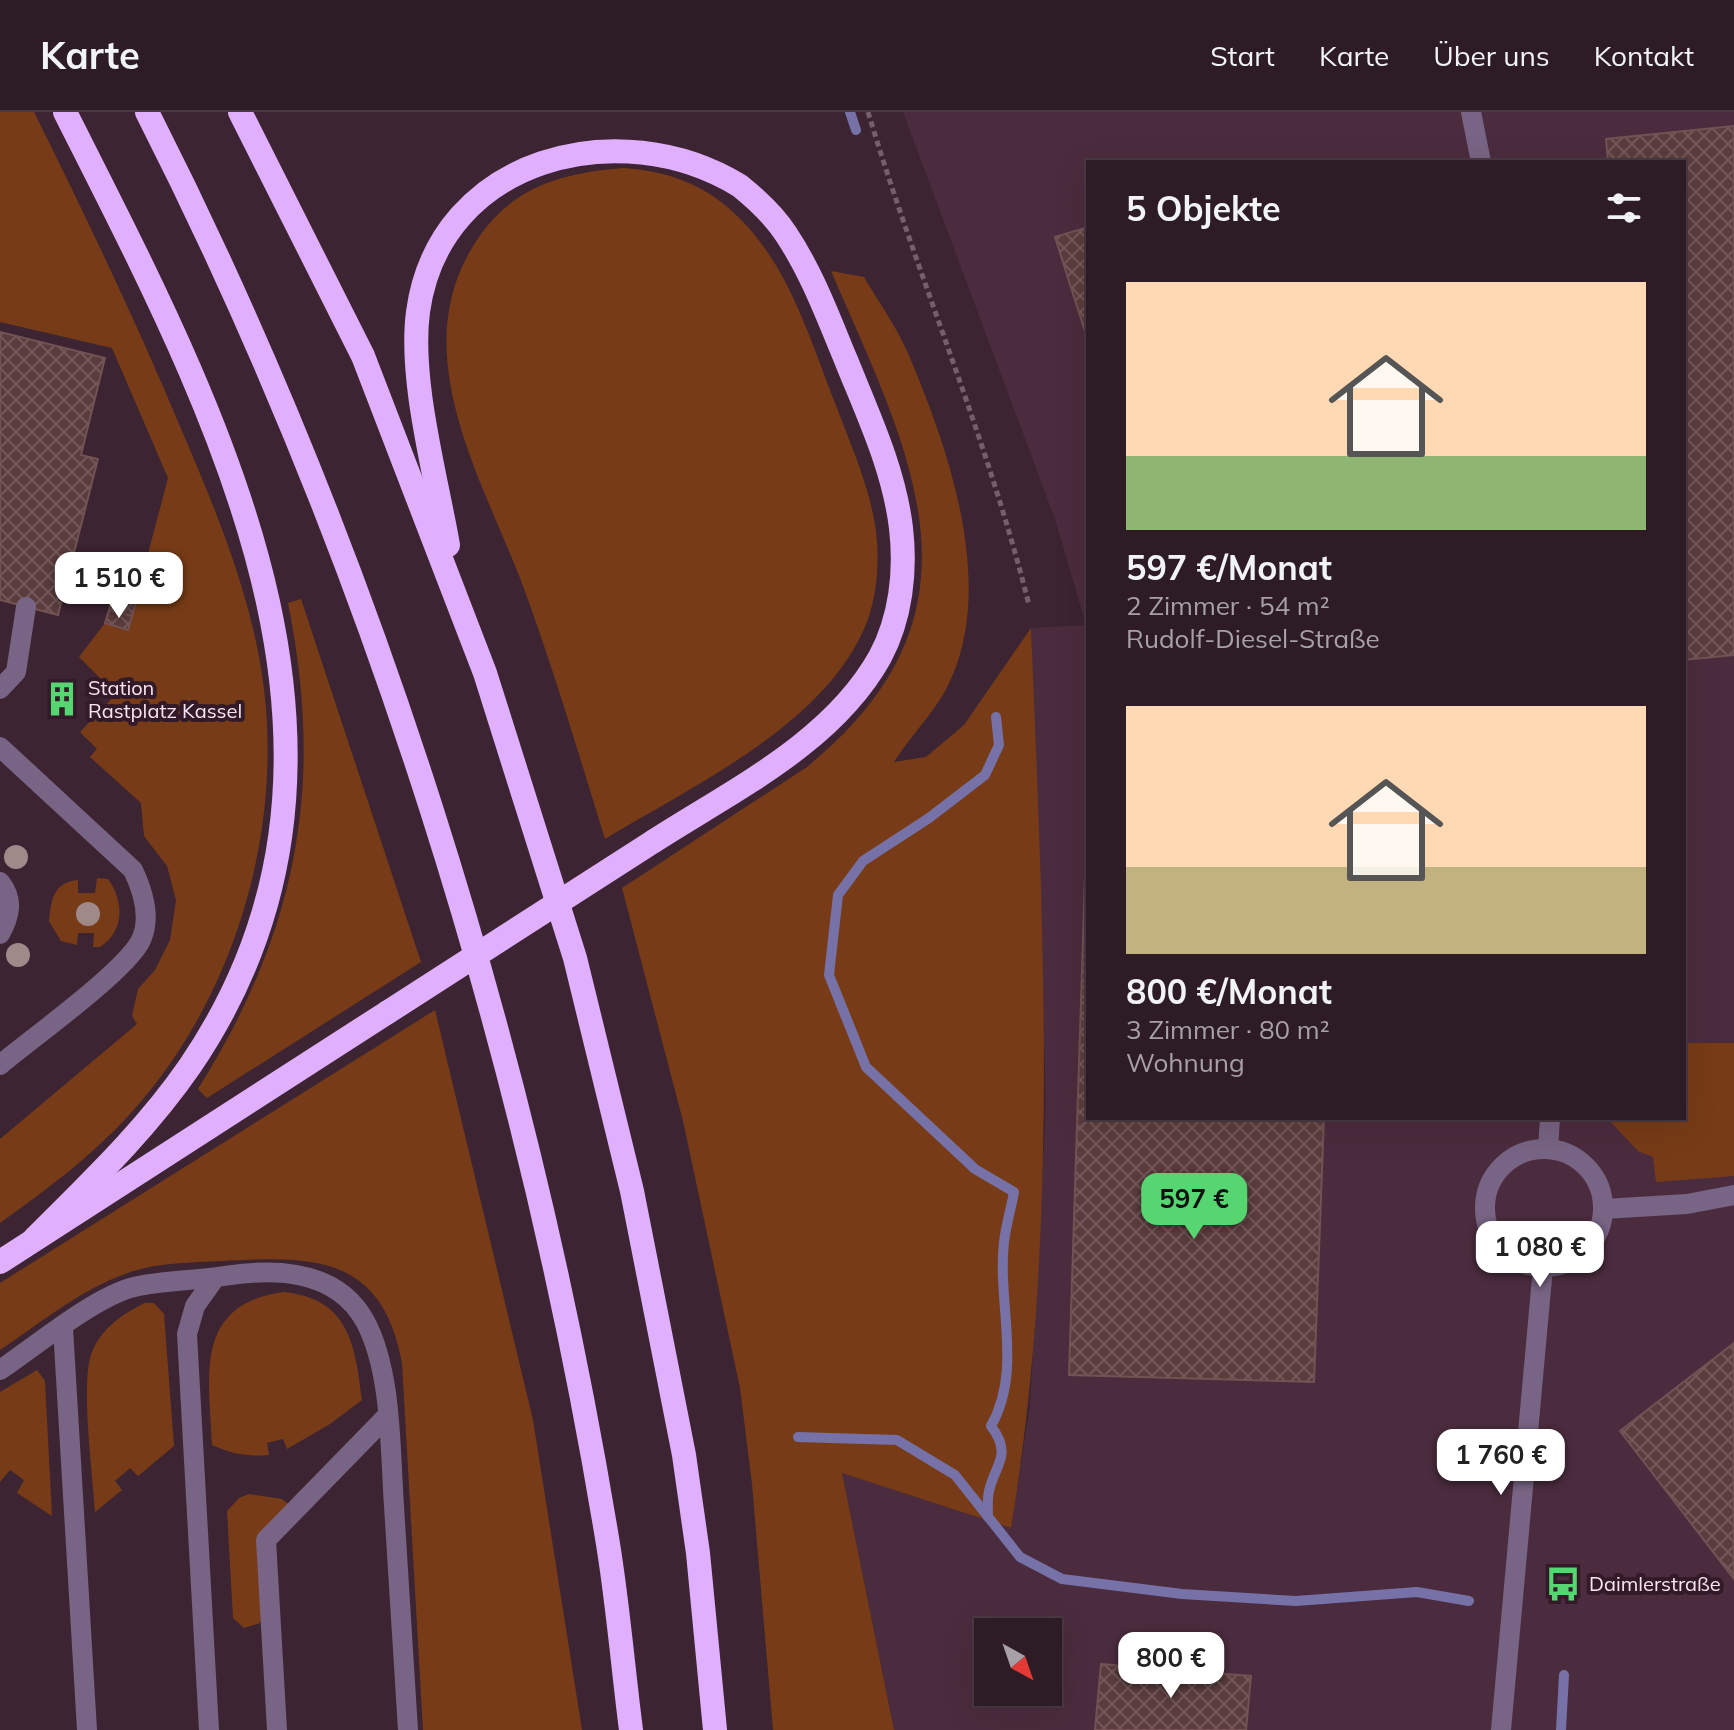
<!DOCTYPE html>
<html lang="de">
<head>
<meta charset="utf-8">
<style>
	:root { --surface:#2d1b26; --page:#35242e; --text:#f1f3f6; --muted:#a7a1a7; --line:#483943; --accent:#56d671 }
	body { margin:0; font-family:Mulish,sans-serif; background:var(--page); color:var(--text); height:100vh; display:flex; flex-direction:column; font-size:30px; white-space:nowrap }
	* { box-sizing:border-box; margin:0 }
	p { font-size:26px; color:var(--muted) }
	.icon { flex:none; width:44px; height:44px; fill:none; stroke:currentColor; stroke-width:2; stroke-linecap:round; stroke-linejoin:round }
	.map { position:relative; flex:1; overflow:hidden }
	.panel { position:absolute; left:1086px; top:48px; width:600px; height:960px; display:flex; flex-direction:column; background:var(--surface); border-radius:0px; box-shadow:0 8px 32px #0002,0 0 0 2px var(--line) }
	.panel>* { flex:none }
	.needle { width:52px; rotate:140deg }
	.tools { position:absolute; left:974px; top:1506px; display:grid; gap:16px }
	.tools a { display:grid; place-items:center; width:88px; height:88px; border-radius:0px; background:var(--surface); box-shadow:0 8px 32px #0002,0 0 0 2px var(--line); font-size:40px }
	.price { position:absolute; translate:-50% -68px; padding:0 18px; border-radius:16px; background:#fff; color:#222; font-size:26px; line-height:52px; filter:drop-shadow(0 2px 4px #0008) }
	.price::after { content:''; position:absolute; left:50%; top:48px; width:24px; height:18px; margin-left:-12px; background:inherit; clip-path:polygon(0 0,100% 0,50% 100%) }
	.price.current { background:var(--accent); color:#111 }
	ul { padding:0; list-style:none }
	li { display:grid; align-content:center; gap:16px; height:424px; padding:0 40px }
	li span { display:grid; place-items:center; height:248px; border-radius:0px; color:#555 }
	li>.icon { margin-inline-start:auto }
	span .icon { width:144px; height:144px; fill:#fffc; stroke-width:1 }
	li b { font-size:34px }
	h2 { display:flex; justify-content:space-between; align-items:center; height:96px; padding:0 40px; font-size:34px }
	header { display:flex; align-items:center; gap:48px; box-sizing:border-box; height:112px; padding:0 40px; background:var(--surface); border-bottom:2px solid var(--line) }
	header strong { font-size:38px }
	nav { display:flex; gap:44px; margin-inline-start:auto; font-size:28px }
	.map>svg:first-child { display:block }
	.built { fill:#4b2c3e; fill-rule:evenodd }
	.grass { fill:#773c17 }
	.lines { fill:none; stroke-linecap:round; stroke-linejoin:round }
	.stream { stroke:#7671a7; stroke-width:10 }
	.building { fill:url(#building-cross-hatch); stroke:#725253; stroke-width:2 }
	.path { stroke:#755f6c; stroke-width:5; stroke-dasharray:6 4; stroke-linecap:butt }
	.minor { stroke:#786484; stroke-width:20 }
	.highway { stroke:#e0affe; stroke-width:24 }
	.highway-bridge { stroke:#e0affe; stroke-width:24 }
	.tree { fill:#a08989 }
	.labels { text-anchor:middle; stroke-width:8; stroke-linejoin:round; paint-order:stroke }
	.poi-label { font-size:20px; fill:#f7e6ef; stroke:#321a28; text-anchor:start }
</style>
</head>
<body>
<header>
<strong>Karte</strong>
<nav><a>Start</a><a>Karte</a><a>Über uns</a><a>Kontakt</a></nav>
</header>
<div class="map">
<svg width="1734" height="1618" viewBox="0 0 1734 1618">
	<defs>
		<pattern id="building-cross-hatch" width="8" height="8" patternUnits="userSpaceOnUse" patternTransform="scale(2)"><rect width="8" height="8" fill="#5b3c3d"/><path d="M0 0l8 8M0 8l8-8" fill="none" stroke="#735859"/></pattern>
	</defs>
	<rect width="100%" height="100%" fill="#3c2432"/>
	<path class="built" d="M903 0H1734V1618H894L842 1361 1011 1416 1030 1294 1046 991 1031 516 1086 513 1055 407ZM1088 50H1684V1006H1088ZM988 1520H1048V1580H988Z"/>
	<g class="grass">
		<path d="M0 0H34C86 105 137 211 182 319 217 401 253 487 264 577 282 727 232 890 130 1002 92 1044 46 1078 0 1111V1027L137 912 132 904 138 877 155 858 170 828 176 788 167 754 144 724 141 691 90 645 97 637 80 620 116 582 79 545 105 511 128 517 168 366 112 236 0 210Z"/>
		<path d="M624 56C665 59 702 71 733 100 789 151 810 228 837 296 853 339 873 382 877 429 879 458 876 490 864 517 821 615 692 674 605 727 579 643 554 558 523 474 483 368 404 241 475 131 511 75 560 61 624 56Z"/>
		<path d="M831 159 864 165C878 189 896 214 907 239 949 337 1000 481 944 581 930 605 909 626 894 650L926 645 964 613 1031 516C1043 816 1060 1119 1011 1416L842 1361 894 1618H773L752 1372 740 1276 683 1009 622 776 807 655C997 500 912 346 831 159Z"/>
		<path d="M301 487 421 850 207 986 198 977C297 819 325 674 288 491Z"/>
		<path d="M97 766 108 767C124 789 125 819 100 835H93L94 821H78L77 833 61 829 49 809C51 787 54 770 78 768V781H95Z"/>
		<path d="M435 898 533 1308 582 1618H423L402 1251C382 1142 312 1144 221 1149 189 1151 156 1150 125 1162 80 1178 39 1212 0 1238V1171Z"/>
		<polygon points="1684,921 1686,931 1734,931 1734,1064 1656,1070 1653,1045 1638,1039 1607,1006 1684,1006"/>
		<path d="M284 1180C349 1187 355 1232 362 1288L330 1312 287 1337 283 1327 267 1331 269 1343C248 1345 232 1342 212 1333 209 1264 193 1192 284 1180Z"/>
		<path d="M145 1191H154L164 1202 174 1334 138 1364 130 1356 115 1369 122 1378 95 1400C93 1365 80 1268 92 1240 102 1216 122 1202 145 1191Z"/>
		<polygon points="37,1258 45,1269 52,1404 17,1381 24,1368 10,1358 0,1370 0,1280"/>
		<polygon points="249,1382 282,1387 292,1395 259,1432 262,1502 260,1511 244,1516 233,1506 227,1399 239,1386"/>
	</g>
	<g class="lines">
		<g class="stream">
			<polyline points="850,0 856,18"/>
			<polyline points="798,1325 897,1328 955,1363 1020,1445 1062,1467 1182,1482 1296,1489 1417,1480 1469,1489"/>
			<path d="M988 1405C988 1397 987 1387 989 1379 995 1352 1013 1343 991 1314 1023 1258 997 1191 1004 1130 1006 1113 1011 1097 1014 1080L975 1057 866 955 829 863 838 783 863 749 929 706 985 663 999 633 996 605"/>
			<polyline points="1561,1618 1564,1563"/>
		</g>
	</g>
	<g class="building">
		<polygon points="1734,14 1734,543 1684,548 1684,50 1608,50 1606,27"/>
		<polygon points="1088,115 1088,229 1055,125"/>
		<polygon points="0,220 105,246 81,343 98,347 58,503 0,488"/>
		<polygon points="116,470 139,476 136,490 112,484"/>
		<polygon points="112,484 136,490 132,504 109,498"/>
		<polygon points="109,498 132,504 128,518 105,511"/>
		<polygon points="62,577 72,586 61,597 52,588"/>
		<polygon points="1088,670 1088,1006 1324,1006 1314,1270 1069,1263"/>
		<polygon points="1734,1231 1734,1467 1620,1319"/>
		<polygon points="1101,1552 1251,1564 1246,1618 1095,1618"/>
	</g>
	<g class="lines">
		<path class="path" d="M868 0C918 166 987 325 1029 493"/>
		<g class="minor">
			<polyline points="1471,0 1481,50"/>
			<polyline points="0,577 16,560 26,495"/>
			<path d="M0 635 133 758C143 779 152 807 140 830 122 862 32 926 0 953"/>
			<path d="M0 770C14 787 10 804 0 822"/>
			<polyline points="1548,1037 1550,1006"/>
			<circle cx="1544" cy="1096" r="59"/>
			<polyline points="1604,1097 1687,1092 1734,1083"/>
			<polyline points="63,1216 87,1618"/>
			<path d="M0 1258C36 1234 94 1185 134 1175 163 1168 194 1169 224 1164 275 1156 336 1157 365 1209 392 1259 390 1337 394 1394 399 1468 403 1543 408 1618"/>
			<polyline points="209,1618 187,1222 195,1194 215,1166"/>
			<polyline points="277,1618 266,1428 388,1303"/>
			<polyline points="1501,1618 1543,1155"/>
		</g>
		<g class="highway">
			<path d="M147 0C372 442 528 943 608 1432 618 1493 623 1556 631 1618"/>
			<polyline points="240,0 363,244 485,561 575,846 632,1079 684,1343 698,1441 715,1618"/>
			<path d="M448 433C436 364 409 268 418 200 439 45 620 0 740 74 756 87 775 105 786 122 812 161 828 205 846 248 868 303 894 357 901 416 906 459 901 506 880 545 832 631 733 678 654 729"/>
			<path d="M35 1126C90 1071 146 1018 190 954 404 640 213 294 65 0"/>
			<polyline points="0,1150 388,900"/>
		</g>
		<polyline class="highway-bridge" points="388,900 654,729"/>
	</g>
	<g class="tree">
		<circle cx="16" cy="745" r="12"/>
		<circle cx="88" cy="802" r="12"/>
		<circle cx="18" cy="843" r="12"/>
	</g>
	<defs>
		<g id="building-bare" transform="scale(2.76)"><path d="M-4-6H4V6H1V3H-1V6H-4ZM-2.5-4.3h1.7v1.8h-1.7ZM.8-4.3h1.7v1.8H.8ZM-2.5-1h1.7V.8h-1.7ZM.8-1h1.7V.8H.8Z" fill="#56d671" stroke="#321a28" stroke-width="2.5" paint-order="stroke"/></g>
		<g id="bus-bare" transform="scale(2.76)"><path d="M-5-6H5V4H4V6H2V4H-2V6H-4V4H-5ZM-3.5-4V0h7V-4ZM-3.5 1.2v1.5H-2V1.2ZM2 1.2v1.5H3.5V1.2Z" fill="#56d671" stroke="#321a28" stroke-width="2.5" paint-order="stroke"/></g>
	</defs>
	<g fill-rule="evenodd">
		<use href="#building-bare" x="62" y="587"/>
		<use href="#bus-bare" x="1563" y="1472"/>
	</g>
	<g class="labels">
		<g class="poi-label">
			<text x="88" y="583">Station<tspan x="88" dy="23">Rastplatz Kassel</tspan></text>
			<text x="1589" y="1479">Daimlerstraße</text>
		</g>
	</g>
</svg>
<div class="tools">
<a><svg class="needle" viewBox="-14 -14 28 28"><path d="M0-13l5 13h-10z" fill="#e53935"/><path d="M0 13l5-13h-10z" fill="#a7a1a7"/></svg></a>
</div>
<b class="price" style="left:119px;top:508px">1 510 €</b>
<b class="price current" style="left:1194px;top:1129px">597 €</b>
<b class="price" style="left:1540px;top:1177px">1 080 €</b>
<b class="price" style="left:1501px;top:1385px">1 760 €</b>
<b class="price" style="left:1171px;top:1588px">800 €</b>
<section class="panel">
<h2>5 Objekte<svg class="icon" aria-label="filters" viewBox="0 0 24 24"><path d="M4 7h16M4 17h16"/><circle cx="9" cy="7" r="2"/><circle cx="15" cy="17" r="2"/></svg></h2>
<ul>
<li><span style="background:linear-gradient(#ffd9b3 70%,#8fb573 0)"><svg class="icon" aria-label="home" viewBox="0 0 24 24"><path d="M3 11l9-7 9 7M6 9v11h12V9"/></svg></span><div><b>597 €/Monat</b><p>2 Zimmer · 54 m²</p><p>Rudolf-Diesel-Straße</p></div></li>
<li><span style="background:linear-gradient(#ffd9b3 65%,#c2b280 0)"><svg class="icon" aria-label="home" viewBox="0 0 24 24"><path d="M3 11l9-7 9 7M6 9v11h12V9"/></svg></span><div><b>800 €/Monat</b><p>3 Zimmer · 80 m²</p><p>Wohnung</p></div></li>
</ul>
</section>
</div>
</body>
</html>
